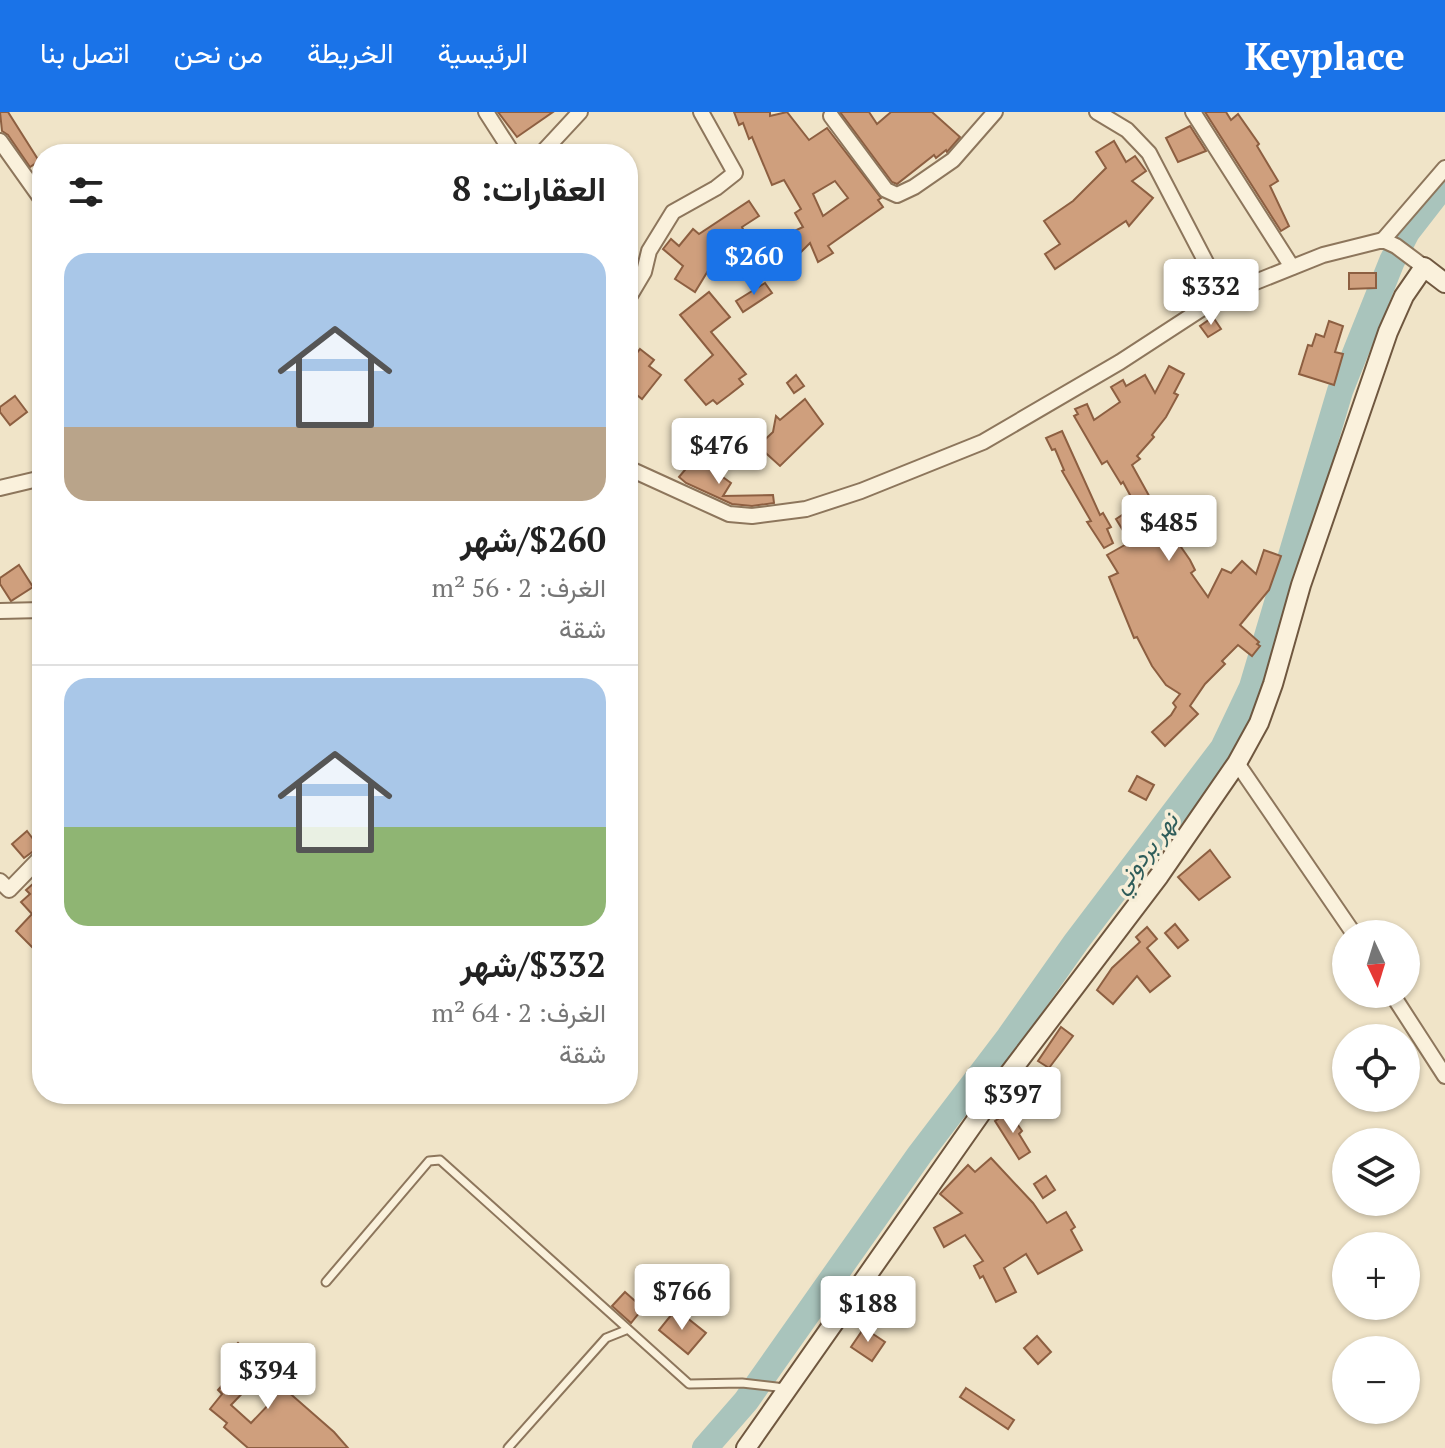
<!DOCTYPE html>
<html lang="ar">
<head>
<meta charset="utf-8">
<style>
	:root { --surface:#fff; --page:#f6f6f6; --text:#222; --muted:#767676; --line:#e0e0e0; --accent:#1a73e8 }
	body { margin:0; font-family:"PT Serif",Vazirmatn,serif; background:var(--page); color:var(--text); direction:rtl; height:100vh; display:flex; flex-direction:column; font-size:30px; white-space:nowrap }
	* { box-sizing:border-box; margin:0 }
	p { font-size:26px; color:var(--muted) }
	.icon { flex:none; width:44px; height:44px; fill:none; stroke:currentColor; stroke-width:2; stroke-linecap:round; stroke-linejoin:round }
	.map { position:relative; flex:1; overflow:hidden; direction:ltr }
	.panel { position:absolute; left:32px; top:32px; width:606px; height:960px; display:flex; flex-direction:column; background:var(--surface); border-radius:32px; box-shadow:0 2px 6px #0004; direction:rtl }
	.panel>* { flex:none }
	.needle { width:52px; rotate:176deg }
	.tools { position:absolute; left:1332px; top:808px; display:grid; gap:16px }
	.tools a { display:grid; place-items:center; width:88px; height:88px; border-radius:50%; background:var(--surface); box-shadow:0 2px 6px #0004; font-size:40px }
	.price { position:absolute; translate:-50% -68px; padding:0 18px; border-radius:8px; background:#fff; color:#222; font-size:26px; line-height:52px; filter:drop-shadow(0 2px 4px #0008) }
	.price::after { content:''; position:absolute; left:50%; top:48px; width:24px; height:18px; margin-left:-12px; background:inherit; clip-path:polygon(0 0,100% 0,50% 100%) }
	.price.active { background:var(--accent); color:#fff }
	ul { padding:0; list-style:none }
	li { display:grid; align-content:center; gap:16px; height:424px; padding:0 32px }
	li+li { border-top:2px solid var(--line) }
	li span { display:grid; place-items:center; height:248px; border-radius:24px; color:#555 }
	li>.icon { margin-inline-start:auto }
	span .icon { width:144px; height:144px; fill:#fffc; stroke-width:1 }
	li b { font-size:34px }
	h2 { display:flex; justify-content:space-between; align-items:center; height:96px; padding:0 32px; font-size:34px }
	header { display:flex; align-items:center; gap:48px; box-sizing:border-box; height:112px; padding:0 40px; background:var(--accent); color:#fff }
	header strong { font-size:38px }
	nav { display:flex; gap:44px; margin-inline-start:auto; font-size:28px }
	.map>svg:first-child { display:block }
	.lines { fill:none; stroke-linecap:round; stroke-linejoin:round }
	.river { stroke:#a9c4bc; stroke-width:26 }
	.building { fill:#cf9f7d; stroke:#8d5f41; stroke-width:2; fill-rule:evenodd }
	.lane-casing { stroke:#8d765c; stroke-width:11 }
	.street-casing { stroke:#8d765c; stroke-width:18 }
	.secondary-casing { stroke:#6f573f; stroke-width:22 }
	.lane { stroke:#faf1dc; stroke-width:7 }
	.street { stroke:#faf1dc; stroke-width:14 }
	.secondary { stroke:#faf1dc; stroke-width:18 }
	.labels { text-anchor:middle; stroke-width:7; stroke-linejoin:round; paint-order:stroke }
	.water-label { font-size:24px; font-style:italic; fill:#2f5d5a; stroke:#f7eed8 }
</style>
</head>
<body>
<header>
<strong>Keyplace</strong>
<nav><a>الرئيسية</a><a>الخريطة</a><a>من نحن</a><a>اتصل بنا</a></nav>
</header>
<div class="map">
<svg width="1445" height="1336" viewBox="0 0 1445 1336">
	<rect width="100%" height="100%" fill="#f0e4c8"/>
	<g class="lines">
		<polyline class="river" points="705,1336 746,1289 920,1042 1009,925 1076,830 1223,636 1252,575 1340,279 1392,149 1407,120 1445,71"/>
	</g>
	<g class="building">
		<polygon points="0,0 8,0 39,49 30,55 8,23 2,19"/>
		<polygon points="498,0 553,0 517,25"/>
		<path d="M734 0H770V4L787 0 809 28 827 16 881 86 878 88 883 95 828 134 833 141 818 150 810 131 796 145 788 122 803 115 795 101 801 97 784 68 772 73 752 25 749 27 743 11 739 13ZM835 69 848 86 823 104 813 82Z"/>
		<polygon points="840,0 869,0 877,12 891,0 932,0 960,25 947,40 946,38 936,46 934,43 897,72 892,70"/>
		<polygon points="1205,0 1226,0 1231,8 1238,2 1259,32 1257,34 1278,69 1270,74 1289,114 1281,119"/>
		<polygon points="1190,14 1206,39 1178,50 1166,26"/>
		<polygon points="1114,29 1126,50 1135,44 1146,59 1132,69 1153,86 1129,114 1126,109 1055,157 1045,142 1060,132 1044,109 1073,89 1106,56 1096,40"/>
		<polygon points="749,89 759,104 742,115 753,139 721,153 717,144 695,180 675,167 683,154 663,137 671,127 679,134 693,117 699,122"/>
		<polygon points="782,139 790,151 780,160 771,150"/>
		<polygon points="1349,161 1376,161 1376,176 1349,177"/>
		<polygon points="765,171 772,181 743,200 736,189"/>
		<polygon points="709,180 730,205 711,220 746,262 739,267 743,272 729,283 717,292 713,288 706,293 685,268 713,243 680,203"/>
		<polygon points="1213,205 1221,217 1208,225 1200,214"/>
		<polygon points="1329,209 1343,214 1335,240 1343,242 1334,273 1299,262 1308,233 1312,234 1316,222 1324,225"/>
		<polygon points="640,237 654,248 649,254 661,263 642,287 628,276 628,253"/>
		<polygon points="1169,254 1184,262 1174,281 1178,283 1166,305 1152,323 1154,325 1137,344 1140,347 1132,353 1163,409 1190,448 1195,458 1191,461 1208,485 1222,457 1231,461 1242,449 1256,462 1264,438 1281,444 1269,478 1240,513 1259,530 1257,532 1260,534 1252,544 1238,533 1222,549 1225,552 1205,572 1190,594 1198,602 1165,634 1152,620 1171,603 1176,595 1173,591 1180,582 1166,573 1152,554 1137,525 1134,526 1109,465 1118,461 1107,443 1130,430 1116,407 1136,394 1123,370 1121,372 1107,349 1102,352 1074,304 1078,302 1075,297 1087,292 1094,308 1120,290 1111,275 1123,268 1126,274 1145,263 1155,281"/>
		<polygon points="796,263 804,274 794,281 787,271"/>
		<polygon points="15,284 27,300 10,313 0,300 0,295"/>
		<polygon points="805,287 823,312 780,354 758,334 773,320 776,304 780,308"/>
		<polygon points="1062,319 1100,403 1103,401 1111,415 1107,417 1113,431 1104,436 1087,410 1091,409 1062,359 1064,358 1055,337 1052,338 1046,326"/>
		<polygon points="699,348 731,371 723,384 773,383 774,391 752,394 732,392 686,371 679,365 689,353 693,356"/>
		<polygon points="19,453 33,475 11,489 0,472 0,466"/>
		<polygon points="1137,664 1154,673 1146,688 1129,679"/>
		<polygon points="27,719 39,735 24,746 12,732"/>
		<polygon points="1210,738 1230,765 1199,788 1178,765"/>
		<polygon points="42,764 42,828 34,837 16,819 32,802 21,790 30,782 26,778"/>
		<polygon points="1175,812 1188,828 1178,836 1165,821"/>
		<polygon points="1147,815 1157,827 1147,836 1170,864 1150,880 1137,864 1113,892 1097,878 1112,856 1140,830 1136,825"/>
		<polygon points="1061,915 1073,924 1049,956 1038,949"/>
		<polygon points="1009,1000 1022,1019 1019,1022 1030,1040 1019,1047 995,1009"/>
		<polygon points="991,1046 1033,1091 1047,1111 1066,1100 1075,1115 1071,1118 1082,1138 1038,1162 1026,1142 1004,1156 1016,1180 996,1190 983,1164 980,1166 974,1154 983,1149 965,1123 944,1135 934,1116 962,1101 940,1082 968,1053 975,1060"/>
		<polygon points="1046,1064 1055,1078 1043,1086 1034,1072"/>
		<polygon points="625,1180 643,1196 631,1211 612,1194"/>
		<polygon points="676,1197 706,1221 688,1242 659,1218"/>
		<polygon points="864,1216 885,1230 872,1249 851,1235"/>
		<polygon points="1037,1224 1051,1240 1038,1252 1024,1236"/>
		<path d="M238 1231 271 1263 273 1261 288 1277 286 1278 334 1320 348 1336H248L224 1315 227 1311 210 1297 222 1282 218 1278 240 1253 229 1240ZM255 1268 273 1288 251 1311 231 1293Z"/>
		<polygon points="966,1276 1014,1308 1008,1317 960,1285"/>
	</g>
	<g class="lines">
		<g class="lane-casing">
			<g id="lane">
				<polyline points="326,1170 429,1049 440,1048 689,1272 742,1271 785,1276"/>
				<polyline points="508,1336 606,1226 626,1218"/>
			</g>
		</g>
		<g class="street-casing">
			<g id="street">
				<polyline points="486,0 513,42"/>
				<polyline points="1097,0 1127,18 1149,41 1223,183"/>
				<polyline points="1193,0 1292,155"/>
				<polyline points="831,4 886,78 897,83 914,75 953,48 995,0"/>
				<polyline points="0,29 42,88"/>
				<polyline points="541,42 580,0"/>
				<polyline points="1383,128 1445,56"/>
				<polyline points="628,187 644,160 649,139 673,100 716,76 735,61 701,0"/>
				<polyline points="628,356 729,402 752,404 806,397 861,379 983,330 1120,250 1223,183 1323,143 1383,128 1396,134 1424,155"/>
				<polyline points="0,376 42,366"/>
				<polyline points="0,499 42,498"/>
				<polyline points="1237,651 1354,822"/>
				<polyline points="0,769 9,778 42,744"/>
				<polyline points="1392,882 1445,964"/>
			</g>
		</g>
		<g class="secondary-casing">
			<polyline id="secondary" points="746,1336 1005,967 1159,764 1237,651 1259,611 1273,572 1301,473 1388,220 1404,184 1424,155 1445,171"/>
		</g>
		<use href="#lane" class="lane"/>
		<use href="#street" class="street"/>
		<use href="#secondary" class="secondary"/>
	</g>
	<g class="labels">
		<g class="water-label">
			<text transform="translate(1145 741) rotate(-53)" y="8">نهر بردوني</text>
		</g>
	</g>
</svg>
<div class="tools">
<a><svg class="needle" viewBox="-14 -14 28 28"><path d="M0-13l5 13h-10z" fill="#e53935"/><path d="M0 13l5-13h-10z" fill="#767676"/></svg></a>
<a><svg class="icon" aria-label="locate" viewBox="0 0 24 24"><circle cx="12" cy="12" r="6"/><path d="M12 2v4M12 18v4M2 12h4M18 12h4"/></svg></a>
<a><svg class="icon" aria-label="layers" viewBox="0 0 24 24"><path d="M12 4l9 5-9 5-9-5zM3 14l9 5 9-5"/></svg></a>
<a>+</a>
<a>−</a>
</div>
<b class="price active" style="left:754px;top:185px">$260</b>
<b class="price" style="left:1211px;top:215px">$332</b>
<b class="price" style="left:719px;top:374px">$476</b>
<b class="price" style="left:1169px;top:451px">$485</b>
<b class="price" style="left:1013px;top:1023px">$397</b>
<b class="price" style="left:682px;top:1220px">$766</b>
<b class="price" style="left:868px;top:1232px">$188</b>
<b class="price" style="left:268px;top:1299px">$394</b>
<section class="panel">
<h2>العقارات: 8<svg class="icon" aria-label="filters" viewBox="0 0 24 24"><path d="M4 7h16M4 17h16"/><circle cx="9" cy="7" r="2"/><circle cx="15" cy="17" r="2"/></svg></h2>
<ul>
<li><span style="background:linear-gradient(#a9c7e8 70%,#b9a48a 0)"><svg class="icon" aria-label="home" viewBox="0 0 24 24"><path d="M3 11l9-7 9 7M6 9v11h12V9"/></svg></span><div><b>$260/شهر</b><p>الغرف: 2 · 56 m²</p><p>شقة</p></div></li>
<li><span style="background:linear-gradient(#a9c7e8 60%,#8fb573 0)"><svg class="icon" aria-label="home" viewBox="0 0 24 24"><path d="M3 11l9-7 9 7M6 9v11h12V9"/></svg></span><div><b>$332/شهر</b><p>الغرف: 2 · 64 m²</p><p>شقة</p></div></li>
</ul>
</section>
</div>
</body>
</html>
